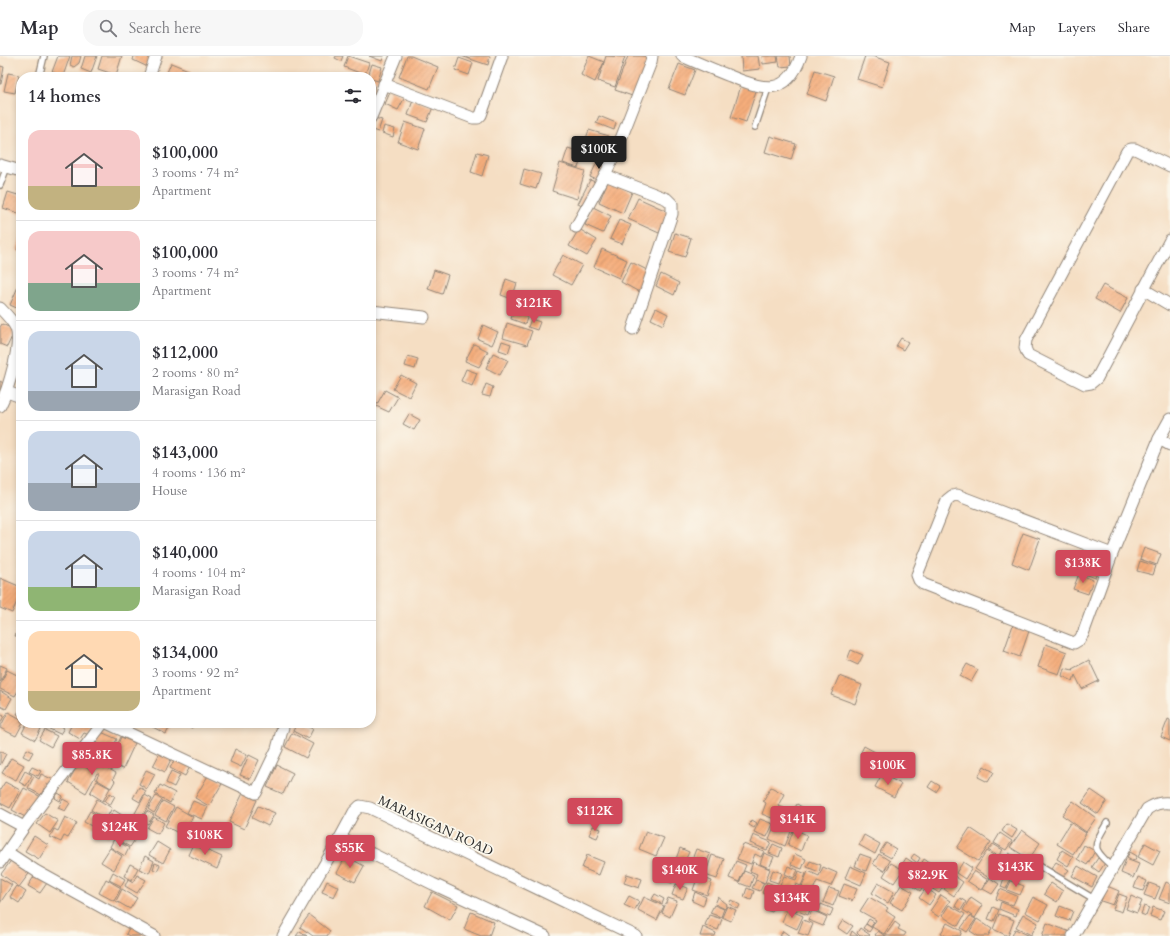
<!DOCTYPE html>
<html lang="en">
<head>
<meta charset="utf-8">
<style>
	:root { --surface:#fff; --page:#f7f7f7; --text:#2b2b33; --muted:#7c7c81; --line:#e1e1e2; --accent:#d1495b }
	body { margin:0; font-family:Cardo,serif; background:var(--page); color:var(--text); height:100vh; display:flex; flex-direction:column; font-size:15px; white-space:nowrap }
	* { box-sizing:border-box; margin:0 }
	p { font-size:13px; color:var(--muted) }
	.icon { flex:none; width:22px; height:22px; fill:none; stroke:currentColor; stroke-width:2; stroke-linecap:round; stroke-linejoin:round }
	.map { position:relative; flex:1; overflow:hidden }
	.sheet { position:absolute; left:16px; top:16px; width:360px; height:656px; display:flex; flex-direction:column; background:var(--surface); border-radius:16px; box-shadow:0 2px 6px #0003 }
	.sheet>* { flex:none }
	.price { position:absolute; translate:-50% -34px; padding:0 9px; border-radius:4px; background:var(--accent); color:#fff; font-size:13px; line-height:26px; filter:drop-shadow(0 1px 2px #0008) }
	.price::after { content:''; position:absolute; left:50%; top:24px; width:12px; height:9px; margin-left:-6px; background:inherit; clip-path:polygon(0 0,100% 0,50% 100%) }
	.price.active { background:#222; color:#fff }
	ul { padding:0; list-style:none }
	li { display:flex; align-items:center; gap:12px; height:100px; padding:0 12px }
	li+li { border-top:1px solid var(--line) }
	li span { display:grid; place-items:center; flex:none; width:112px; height:80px; border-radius:12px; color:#555 }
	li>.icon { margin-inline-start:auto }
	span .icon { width:48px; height:48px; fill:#fffc; stroke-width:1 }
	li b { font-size:17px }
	h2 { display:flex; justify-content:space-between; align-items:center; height:48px; padding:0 12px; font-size:17px }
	header { display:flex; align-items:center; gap:24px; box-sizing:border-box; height:56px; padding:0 20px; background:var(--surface); border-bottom:1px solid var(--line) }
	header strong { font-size:19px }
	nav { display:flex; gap:22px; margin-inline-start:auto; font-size:14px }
	.search { width:280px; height:36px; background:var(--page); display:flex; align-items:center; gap:10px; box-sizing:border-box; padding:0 14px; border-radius:16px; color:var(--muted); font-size:15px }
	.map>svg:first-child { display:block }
	.building { fill:url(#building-hatch) }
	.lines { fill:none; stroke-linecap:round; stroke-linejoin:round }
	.service-casing { stroke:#908477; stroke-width:8 }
	.minor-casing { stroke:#908477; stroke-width:13 }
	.service { stroke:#fff; stroke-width:5.5 }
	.minor { stroke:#fff; stroke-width:11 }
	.labels { text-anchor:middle; stroke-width:3.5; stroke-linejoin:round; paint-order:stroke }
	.street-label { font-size:13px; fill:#2b2b2b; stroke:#fbf7ec }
</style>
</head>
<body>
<header>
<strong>Map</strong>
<div class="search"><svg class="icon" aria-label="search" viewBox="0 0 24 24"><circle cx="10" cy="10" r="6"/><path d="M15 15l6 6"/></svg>Search here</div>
<nav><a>Map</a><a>Layers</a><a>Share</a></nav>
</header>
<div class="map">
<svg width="1170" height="880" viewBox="0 0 1170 880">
	<defs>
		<pattern id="building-hatch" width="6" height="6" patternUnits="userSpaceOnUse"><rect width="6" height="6" fill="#f5ad7b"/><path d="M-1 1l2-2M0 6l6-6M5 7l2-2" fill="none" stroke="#d2956a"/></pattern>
	</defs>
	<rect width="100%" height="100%" fill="#fbf7ec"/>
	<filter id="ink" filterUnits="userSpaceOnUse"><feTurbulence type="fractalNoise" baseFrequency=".025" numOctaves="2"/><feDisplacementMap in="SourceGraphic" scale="8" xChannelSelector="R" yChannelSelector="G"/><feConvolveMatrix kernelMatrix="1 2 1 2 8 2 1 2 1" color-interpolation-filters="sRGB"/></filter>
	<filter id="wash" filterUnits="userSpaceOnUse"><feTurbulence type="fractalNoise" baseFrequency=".012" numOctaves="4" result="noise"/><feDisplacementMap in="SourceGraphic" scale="16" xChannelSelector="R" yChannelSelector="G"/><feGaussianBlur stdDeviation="0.9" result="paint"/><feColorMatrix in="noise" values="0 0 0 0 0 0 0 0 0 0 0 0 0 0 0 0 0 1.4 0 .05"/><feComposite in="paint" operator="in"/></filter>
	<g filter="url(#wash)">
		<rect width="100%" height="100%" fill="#f5dec3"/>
		<g id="blocks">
			<g class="building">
				<polygon points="58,0 70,0 63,20 52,16"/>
				<polygon points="72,0 81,0 79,7 74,11 70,9"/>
				<polygon points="85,0 97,0 91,17 81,13"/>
				<polygon points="102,0 122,0 116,19 98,13"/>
				<polygon points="134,0 155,0 150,12 133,4"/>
				<polygon points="336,0 343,0 341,5 335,2"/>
				<polygon points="348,0 369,7 365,19 344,11"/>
				<polygon points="369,0 384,0 382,5"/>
				<polygon points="407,0 411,0 438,11 429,33 399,21"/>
				<polygon points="461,0 490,0 488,9"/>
				<polygon points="589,0 604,6 595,26 581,19"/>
				<polygon points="606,0 625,1 615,31 598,25"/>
				<polygon points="628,0 643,0 650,3 635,41 615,34"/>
				<polygon points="741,0 758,0 760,13 742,15"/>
				<polygon points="762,0 777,0 778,6 763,8"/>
				<polygon points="778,0 790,0 791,10 780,11"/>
				<polygon points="865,0 872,0 890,6 882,31 857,23"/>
				<polygon points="459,2 473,7 469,19 455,14"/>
				<polygon points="171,7 191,15 189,21 165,21"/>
				<polygon points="372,8 382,11 378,25 371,23 371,21 368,21"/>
				<polygon points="679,8 695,14 685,39 669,33"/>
				<polygon points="0,10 4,11 1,28 0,28"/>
				<polygon points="815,14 834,20 826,45 807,38"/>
				<polygon points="8,17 19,19 15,37 4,35"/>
				<polygon points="371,28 375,29 371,43"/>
				<polygon points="741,30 756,35 746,66 731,61"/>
				<polygon points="391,34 405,41 398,54 385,48"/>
				<polygon points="413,44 433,51 427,66 408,59"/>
				<polygon points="599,60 616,67 614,74 596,67"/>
				<polygon points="375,62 382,64 378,76 372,74"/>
				<polygon points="405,66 425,73 418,93 398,86"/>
				<polygon points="384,70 395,73 393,81 382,77"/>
				<polygon points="589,74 609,80 604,95 584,88"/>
				<polygon points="770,80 796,88 791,104 765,96"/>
				<polygon points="568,92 583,97 578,112 563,107"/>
				<polygon points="477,96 488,99 482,120 471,116"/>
				<polygon points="599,102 608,106 599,125 590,121"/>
				<polygon points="560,107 585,115 577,143 552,135"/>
				<polygon points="524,113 541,118 536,133 520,128"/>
				<polygon points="590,124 598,127 586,152 578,148"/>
				<polygon points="608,125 632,136 623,157 599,146"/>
				<polygon points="8,136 21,140 21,158 3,152"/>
				<polygon points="638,142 669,156 659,177 628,163"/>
				<polygon points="593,151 611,160 603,177 585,169"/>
				<polygon points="619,164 631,169 622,188 610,183"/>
				<polygon points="579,173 597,184 587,200 569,190"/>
				<polygon points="675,177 691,182 685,201 669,196"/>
				<polygon points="21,180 21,195 17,194"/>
				<polygon points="602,193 627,204 619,222 594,211"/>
				<polygon points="563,199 582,209 571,229 552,219"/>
				<polygon points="631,206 651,216 641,237 621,226"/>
				<polygon points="434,214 448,219 442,238 428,233"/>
				<polygon points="661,218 679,227 674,239 656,230"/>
				<polygon points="506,223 517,227 512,243 501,239"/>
				<polygon points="21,224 21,254 10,249"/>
				<polygon points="1103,229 1128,242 1120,257 1095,243"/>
				<polygon points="517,243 532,247 525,268 511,263"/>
				<polygon points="656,252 668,258 663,269 651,263"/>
				<polygon points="531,263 540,266 537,274 528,271"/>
				<polygon points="507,267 532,275 527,289 503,282"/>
				<polygon points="2,268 15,274 7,291 0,288 0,271"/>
				<polygon points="483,269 498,276 492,289 478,283"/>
				<polygon points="901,282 908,286 903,294 896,290"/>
				<polygon points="502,285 511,288 508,297 499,294"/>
				<polygon points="474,288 488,295 479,311 465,305"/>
				<polygon points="493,297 508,304 500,319 486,312"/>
				<polygon points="408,300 418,303 415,313 405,310"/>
				<polygon points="466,313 477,317 472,330 461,325"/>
				<polygon points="401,319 416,327 409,341 393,333"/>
				<polygon points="0,325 8,330 0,345"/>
				<polygon points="486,328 493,331 490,341 482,339"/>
				<polygon points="385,334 398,341 389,356 376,350"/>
				<polygon points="409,358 420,364 414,374 403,368"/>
				<polygon points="1023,477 1040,483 1029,514 1012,507"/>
				<polygon points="1144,492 1161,498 1157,509 1140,503"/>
				<polygon points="1083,495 1102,503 1095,522 1076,514"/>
				<polygon points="1140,505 1156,510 1153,519 1137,515"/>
				<polygon points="1079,518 1093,524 1088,538 1073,533"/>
				<polygon points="0,522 21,531 21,536 12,557 0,552"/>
				<polygon points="21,567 21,582 15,580"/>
				<polygon points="1013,569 1029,575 1020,601 1004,595"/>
				<polygon points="1046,588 1067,596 1059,618 1038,611"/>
				<polygon points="851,594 863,599 858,609 847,604"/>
				<polygon points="1089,604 1099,625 1082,633 1075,619 1073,625 1062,620 1064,612 1073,614 1072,613"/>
				<polygon points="967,608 978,614 971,626 960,620"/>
				<polygon points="0,609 7,612 0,626"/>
				<polygon points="7,614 21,621 21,630 15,640 0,633 0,629"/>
				<polygon points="839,620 862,629 855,648 831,639"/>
				<polygon points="0,635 12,642 6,653 0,650"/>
				<polygon points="21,652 21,660 17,658"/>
				<polygon points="8,656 21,663 21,667 23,667 16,680 0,672"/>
				<polygon points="0,658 4,660 0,668"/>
				<polygon points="1168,663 1170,664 1170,685 1161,681"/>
				<polygon points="27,667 30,667 41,673 35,684 22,677"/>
				<polygon points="32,667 46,667 43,673"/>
				<polygon points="48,667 57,667 64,672 60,678 45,671"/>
				<polygon points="66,667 95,667 89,679 84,677 80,683 68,676 71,670"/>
				<polygon points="151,667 172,667 166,678 149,669"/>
				<polygon points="186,667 194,667 192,672 185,669"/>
				<polygon points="297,667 301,667 313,673 308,683 293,675"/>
				<polygon points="45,674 57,680 51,691 39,684"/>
				<polygon points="101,676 117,683 105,708 90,701"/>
				<polygon points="292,677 313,688 306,702 285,691"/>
				<polygon points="121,681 135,687 123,713 109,707"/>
				<polygon points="864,690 875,696 871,704 860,698"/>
				<polygon points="27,693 33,696 29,703 23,700"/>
				<polygon points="235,693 247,699 241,711 230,706"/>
				<polygon points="0,695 6,698 0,709"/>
				<polygon points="161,695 172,701 165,716 153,710"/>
				<polygon points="249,699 259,704 250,723 240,719"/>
				<polygon points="176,701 191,709 185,720 170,712"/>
				<polygon points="11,702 24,709 16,724 2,717"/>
				<polygon points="95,705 116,717 113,723 115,725 111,732 96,723 99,718 97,717 86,737 68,726 79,707 90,713"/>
				<polygon points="277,709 293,717 283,738 267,731"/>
				<polygon points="984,710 994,716 988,726 978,721"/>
				<polygon points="32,711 41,715 38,720 29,716"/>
				<polygon points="146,714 155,718 147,733 139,728"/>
				<polygon points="25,715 32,719 26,730 19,726"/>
				<polygon points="171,715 180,719 174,731 166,727"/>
				<polygon points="41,718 56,725 53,732 46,728 41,739 28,732 34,720 39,723"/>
				<polygon points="209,718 223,726 209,750 195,742"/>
				<polygon points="882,718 901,728 894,741 875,731"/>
				<polygon points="97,725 110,732 103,745 90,737"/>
				<polygon points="932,725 940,730 936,736 928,731"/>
				<polygon points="5,726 20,734 10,752 0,747 0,734"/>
				<polygon points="160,729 175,737 170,747 155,738"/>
				<polygon points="139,731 146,735 140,746 133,742"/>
				<polygon points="771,731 784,738 778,750 784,752 779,765 762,758 766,747 763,745"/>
				<polygon points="24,732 41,741 29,763 12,754"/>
				<polygon points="1091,734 1107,745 1098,758 1082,747"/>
				<polygon points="58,737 63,740 60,745 55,742"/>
				<polygon points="110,737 115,740 110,749 105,745"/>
				<polygon points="243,737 257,744 244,773 229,766"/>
				<polygon points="145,739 152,743 141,763 134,759"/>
				<polygon points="156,740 162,744 154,757 148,753"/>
				<polygon points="63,743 70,747 65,755 58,752"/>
				<polygon points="97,743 112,752 106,763 91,754"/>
				<polygon points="163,745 174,751 166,765 155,759"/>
				<polygon points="193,745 208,751 202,763 187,757"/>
				<polygon points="1073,745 1096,762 1086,776 1062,759"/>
				<polygon points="797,748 812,757 803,773 788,765"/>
				<polygon points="258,750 275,757 268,770 252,762"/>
				<polygon points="176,751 193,761 182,779 165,770"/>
				<polygon points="114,754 128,763 119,777 105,769"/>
				<polygon points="90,755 103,763 97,773 84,766"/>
				<polygon points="147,755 154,759 148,768 141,764"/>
				<polygon points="45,757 58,765 50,777 37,768"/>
				<polygon points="132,760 144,768 139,777 126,769"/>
				<polygon points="65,761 77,767 68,782 64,780 61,786 50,781 54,773 58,775"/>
				<polygon points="154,761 164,767 158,778 147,772"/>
				<polygon points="760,763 773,768 767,781 754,776"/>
				<polygon points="752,764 757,767 754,772 749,769"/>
				<polygon points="776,766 792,773 785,790 769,783"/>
				<polygon points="1070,767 1086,777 1073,798 1057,788"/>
				<polygon points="1007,768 1017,774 1012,782 1002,775"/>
				<polygon points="124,770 138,779 130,791 116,783"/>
				<polygon points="593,770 601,773 597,782 589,779"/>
				<polygon points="105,772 112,776 108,781 102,777"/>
				<polygon points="970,772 991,786 978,805 957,792"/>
				<polygon points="794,773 807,779 801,795 788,789"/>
				<polygon points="1022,774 1040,787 1029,803 1010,791"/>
				<polygon points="646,775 664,782 656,800 639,793"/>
				<polygon points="1000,777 1012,785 1006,794 994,787"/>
				<polygon points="753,779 771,786 767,794 750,787"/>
				<polygon points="864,779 880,788 875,798 859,789"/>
				<polygon points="34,780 48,789 39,803 25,795"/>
				<polygon points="114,783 129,792 125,800 110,791"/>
				<polygon points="157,786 170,794 163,807 149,799"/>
				<polygon points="886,787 896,793 891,802 880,796"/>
				<polygon points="1145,787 1160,795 1153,809 1138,801"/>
				<polygon points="193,788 222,801 217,813 188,799"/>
				<polygon points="743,788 764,795 761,801 755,798 751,808 737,803"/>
				<polygon points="773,788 782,792 779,801 769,797"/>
				<polygon points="993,788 1003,794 998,800 988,794"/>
				<polygon points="1084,789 1095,795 1087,809 1077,803"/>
				<polygon points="110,792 122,800 114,814 101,806"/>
				<polygon points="680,792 689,796 684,807 676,803"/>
				<polygon points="696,793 710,798 705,811 691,806"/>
				<polygon points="1062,794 1073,801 1068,810 1057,803"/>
				<polygon points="987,795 1001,804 989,822 975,813"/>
				<polygon points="1130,796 1137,800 1134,805 1127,801"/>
				<polygon points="764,797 774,801 769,812 760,808"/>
				<polygon points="1009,797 1017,802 1011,811 1003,806"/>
				<polygon points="795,798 806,803 802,813 791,809"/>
				<polygon points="860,798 871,802 866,815 855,810"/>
				<polygon points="879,798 890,805 884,815 873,808"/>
				<polygon points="914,798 920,802 917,807 911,802"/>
				<polygon points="587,799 604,806 599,819 582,812"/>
				<polygon points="712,799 724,803 717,823 705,819"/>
				<polygon points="145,800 154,805 149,817 139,813"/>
				<polygon points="346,800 364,810 355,826 337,817"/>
				<polygon points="13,802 31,815 19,831 1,818"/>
				<polygon points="906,802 915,808 906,822 900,818 894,827 883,820 891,807 900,812"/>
				<polygon points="1098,802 1105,807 1099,816 1092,811"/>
				<polygon points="924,803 938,812 931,824 917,815"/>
				<polygon points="1126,803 1139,808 1133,822 1121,817"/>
				<polygon points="736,805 746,809 739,826 729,822"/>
				<polygon points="810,805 821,809 819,816 807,811"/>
				<polygon points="753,806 770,813 765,827 755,823 757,818 750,815"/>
				<polygon points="963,806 972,812 965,823 956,817"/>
				<polygon points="1056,806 1069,814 1063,821 1051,813"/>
				<polygon points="155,807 160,809 157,815 153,813"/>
				<polygon points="1001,807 1009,812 1003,823 994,817"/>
				<polygon points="130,808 138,812 132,824 124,820"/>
				<polygon points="788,810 798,814 794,822 785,818"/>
				<polygon points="850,810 866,817 861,829 845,822"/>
				<polygon points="1078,810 1097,821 1092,831 1072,820"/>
				<polygon points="823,811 837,817 831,830 817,825 810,841 800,836 808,815 819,820"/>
				<polygon points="666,812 676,816 672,827 662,823"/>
				<polygon points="940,812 951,819 939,837 928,830"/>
				<polygon points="773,814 782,817 778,827 769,824"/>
				<polygon points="914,814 928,824 920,835 906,825"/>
				<polygon points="744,815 754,819 750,831 739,827"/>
				<polygon points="799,815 806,818 801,830 796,828 792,838 779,832 784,820 796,824"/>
				<polygon points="974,815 988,824 981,834 967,825"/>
				<polygon points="113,816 125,823 121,830 109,824"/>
				<polygon points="627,818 642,823 639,832 624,827"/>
				<polygon points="35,819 47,827 40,837 28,830"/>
				<polygon points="137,819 146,824 137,837 125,830 128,823 133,826"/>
				<polygon points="953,819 963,826 954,840 944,833"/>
				<polygon points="698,820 712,825 707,839 693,834"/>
				<polygon points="1138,821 1147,825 1143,835 1134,832"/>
				<polygon points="0,822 12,829 0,847"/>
				<polygon points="990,822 999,828 992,838 983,833"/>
				<polygon points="1004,822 1010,824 1006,833 1001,831"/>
				<polygon points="106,823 121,832 114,845 99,837"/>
				<polygon points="756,824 764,827 760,835 752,832"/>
				<polygon points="327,825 339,831 334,841 322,836"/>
				<polygon points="1011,825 1024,830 1020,839 1007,834"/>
				<polygon points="767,826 776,830 771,841 762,837"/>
				<polygon points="1166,826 1170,828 1170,847 1159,843"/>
				<polygon points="878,827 894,836 888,847 872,837"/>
				<polygon points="1051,827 1063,835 1057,846 1044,838"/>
				<polygon points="1149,827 1160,831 1155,843 1144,839"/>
				<polygon points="676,828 688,832 683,843 672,839"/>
				<polygon points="844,828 857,833 852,845 839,840"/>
				<polygon points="901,829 913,836 902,854 890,847"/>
				<polygon points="17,830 26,836 19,847 10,841"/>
				<polygon points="1107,830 1119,835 1113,849 1101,845"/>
				<polygon points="747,832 754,835 751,844 744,841"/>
				<polygon points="829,832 839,835 833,850 823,846"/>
				<polygon points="926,832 936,839 929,849 919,842"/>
				<polygon points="122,833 137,842 130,853 116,845"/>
				<polygon points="1000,833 1017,840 1013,849 996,843"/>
				<polygon points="777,834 793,840 789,850 773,843"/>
				<polygon points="432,836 458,849 450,864 425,850"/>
				<polygon points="695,836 706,841 703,850 692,845"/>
				<polygon points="655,838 664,843 662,848 652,843"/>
				<polygon points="795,838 813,846 808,859 790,852"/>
				<polygon points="1119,838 1127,841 1122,856 1113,853"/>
				<polygon points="941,839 950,845 939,861 930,855"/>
				<polygon points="629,840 639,845 635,854 624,849"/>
				<polygon points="1131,840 1142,845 1137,857 1126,853"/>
				<polygon points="644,841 664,850 657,864 638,854"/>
				<polygon points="718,841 727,848 725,853 715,848"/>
				<polygon points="869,841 888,852 886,855 895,861 884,878 872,871 876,864 860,855"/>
				<polygon points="971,841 983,849 975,862 963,854"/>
				<polygon points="1033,841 1048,849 1040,864 1025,856"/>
				<polygon points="668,842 677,845 670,861 662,857"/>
				<polygon points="960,842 966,846 961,854 955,850"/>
				<polygon points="731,844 740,849 738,853 729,848"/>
				<polygon points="1001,846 1018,853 1016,860 999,853"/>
				<polygon points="769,847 775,849 772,856 766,854"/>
				<polygon points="821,848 833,853 830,861 818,856"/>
				<polygon points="714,849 724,853 721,861 710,857"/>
				<polygon points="949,849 965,858 958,870 942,860"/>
				<polygon points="727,850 736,854 731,865 722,861"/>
				<polygon points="1060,850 1073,855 1069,865 1056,860"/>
				<polygon points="1144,850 1149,852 1146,860 1141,858"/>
				<polygon points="993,851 999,854 994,865 988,863"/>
				<polygon points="1153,851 1164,855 1160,864 1150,860"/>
				<polygon points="787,853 803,860 797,873 782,866"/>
				<polygon points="812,854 827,861 823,870 808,864"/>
				<polygon points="471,856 494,866 489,880 481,880 464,873"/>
				<polygon points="999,858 1014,864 1008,880 993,873"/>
				<polygon points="1023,858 1038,867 1031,879 1016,871"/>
				<polygon points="309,859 330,875 327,880 313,880 300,871"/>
				<polygon points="709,859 722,863 718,874 705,869"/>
				<polygon points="970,860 976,863 967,876 961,872"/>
				<polygon points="869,863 874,866 871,871 866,868"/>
				<polygon points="977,863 992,873 988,880 978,880 970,875"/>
				<polygon points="803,864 813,868 808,880 798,877"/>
				<polygon points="843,864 853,870 847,878 838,872"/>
				<polygon points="895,866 900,870 898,873 906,877 904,880 885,880"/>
				<polygon points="947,867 962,875 960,880 946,880 941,877"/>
				<polygon points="1047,867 1070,876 1068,880 1042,880"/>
				<polygon points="131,868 143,874 140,880 129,880 126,878"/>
				<polygon points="866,868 872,872 869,876 863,872"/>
				<polygon points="703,871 716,877 715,880 700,880"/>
				<polygon points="860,872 870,879 869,880 860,880 857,877"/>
				<polygon points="1015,873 1030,880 1012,880"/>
				<polygon points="300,875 307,880 296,880"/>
				<polygon points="783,875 790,880 780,880"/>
				<polygon points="852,875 858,880 850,880"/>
				<polygon points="878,875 885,880 876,880 875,879"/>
			</g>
		</g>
	</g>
	<g filter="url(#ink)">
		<use href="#blocks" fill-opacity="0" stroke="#908477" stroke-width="1"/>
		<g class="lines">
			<g class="service-casing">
				<g id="service">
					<polyline points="39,21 44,0"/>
					<polyline points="755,71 768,32"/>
					<polyline points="0,129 7,111"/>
					<path d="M1107 767C1093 791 1091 792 1113 811"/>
					<polyline points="1031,805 1094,843"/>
				</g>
			</g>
			<g class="minor-casing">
				<g id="minor">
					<path d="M682 0C698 7 714 14 730 20 763 34 787 41 801 0"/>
					<polyline points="149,21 156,0"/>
					<polyline points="384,28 473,62 478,62 481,59 502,0"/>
					<polyline points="371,61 396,0"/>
					<polyline points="0,109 21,115"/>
					<polyline points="1170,110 1135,93 1131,93 1127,95 1026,284 1025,292 1028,299 1085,328 1091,327 1097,322 1170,184"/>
					<polyline points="605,119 667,143 672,148 672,158 633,273"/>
					<polyline points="576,171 605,119 617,93 651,6 652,0"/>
					<polyline points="1143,233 1170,249"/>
					<path d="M0 252C5 257 13 265 16 272 22 289 8 334 0 350"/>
					<polyline points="371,255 424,261"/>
					<polyline points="7,336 21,341"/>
					<polyline points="1159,383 1170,389"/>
					<polyline points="1112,498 957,439 952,440 947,444 917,519 919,524 923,528 1074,587 1079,584 1083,578 1112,498 1159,383 1170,363"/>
					<polyline points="107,667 256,737 277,693 284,667"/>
					<polyline points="0,758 24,771"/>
					<polyline points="340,782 433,828 545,880"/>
					<polyline points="7,796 36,815 154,880"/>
					<polyline points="0,806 24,771 103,667"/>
					<polyline points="283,880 340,782 354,756 360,750 370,752 636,880"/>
					<path d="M1073 880 1147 753C1155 748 1160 746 1170 747"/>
				</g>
			</g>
			<use href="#service" class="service"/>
			<use href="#minor" class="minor"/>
		</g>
	</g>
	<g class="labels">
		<g class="street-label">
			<text transform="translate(436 769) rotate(25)" y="5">MARASIGAN ROAD</text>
		</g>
	</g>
</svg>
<b class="price active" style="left:599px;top:114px">$100K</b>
<b class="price" style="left:534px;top:268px">$121K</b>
<b class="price" style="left:1083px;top:528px">$138K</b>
<b class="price" style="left:92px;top:720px">$85.8K</b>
<b class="price" style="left:888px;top:730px">$100K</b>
<b class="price" style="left:595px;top:776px">$112K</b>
<b class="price" style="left:798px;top:784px">$141K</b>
<b class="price" style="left:120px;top:792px">$124K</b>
<b class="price" style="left:205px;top:800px">$108K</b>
<b class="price" style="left:350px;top:813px">$55K</b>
<b class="price" style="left:1016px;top:832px">$143K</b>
<b class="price" style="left:680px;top:835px">$140K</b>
<b class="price" style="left:928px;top:840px">$82.9K</b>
<b class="price" style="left:792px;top:863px">$134K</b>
<section class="sheet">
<h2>14 homes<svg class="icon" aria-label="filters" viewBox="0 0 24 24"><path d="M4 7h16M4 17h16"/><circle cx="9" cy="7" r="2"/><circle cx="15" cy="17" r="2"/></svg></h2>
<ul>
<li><span style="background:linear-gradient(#f6c9c9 70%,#c2b280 0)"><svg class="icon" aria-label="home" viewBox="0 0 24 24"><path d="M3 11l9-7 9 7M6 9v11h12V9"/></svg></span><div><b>$100,000</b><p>3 rooms · 74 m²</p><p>Apartment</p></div></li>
<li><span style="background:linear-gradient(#f6c9c9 65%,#7fa58c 0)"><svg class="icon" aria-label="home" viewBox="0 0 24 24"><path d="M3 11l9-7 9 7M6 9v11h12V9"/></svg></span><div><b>$100,000</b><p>3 rooms · 74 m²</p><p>Apartment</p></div></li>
<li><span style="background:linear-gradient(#c9d6e8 75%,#9aa5b1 0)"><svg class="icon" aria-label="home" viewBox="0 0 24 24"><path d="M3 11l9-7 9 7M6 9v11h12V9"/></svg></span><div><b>$112,000</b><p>2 rooms · 80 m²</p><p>Marasigan Road</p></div></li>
<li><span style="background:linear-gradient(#c9d6e8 65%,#9aa5b1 0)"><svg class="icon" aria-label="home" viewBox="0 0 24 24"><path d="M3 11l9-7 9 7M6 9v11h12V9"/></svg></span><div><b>$143,000</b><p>4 rooms · 136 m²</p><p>House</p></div></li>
<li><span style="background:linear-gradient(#c9d6e8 70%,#8fb573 0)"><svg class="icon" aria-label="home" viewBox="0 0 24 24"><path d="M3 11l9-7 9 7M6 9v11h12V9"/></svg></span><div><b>$140,000</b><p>4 rooms · 104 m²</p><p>Marasigan Road</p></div></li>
<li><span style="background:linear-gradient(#ffd9b3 75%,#c2b280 0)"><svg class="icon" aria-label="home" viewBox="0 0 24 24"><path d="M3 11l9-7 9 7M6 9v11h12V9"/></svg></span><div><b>$134,000</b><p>3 rooms · 92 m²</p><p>Apartment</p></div></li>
</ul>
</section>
</div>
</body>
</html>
